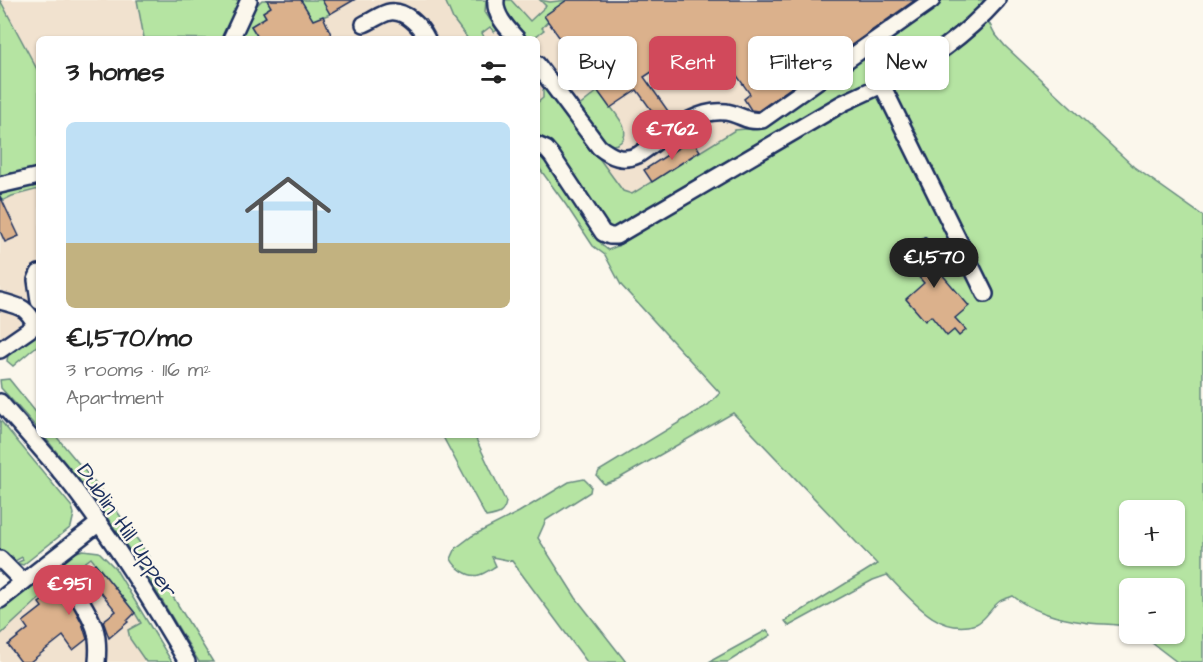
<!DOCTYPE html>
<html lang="en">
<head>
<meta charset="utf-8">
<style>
	:root { --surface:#fff; --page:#f2f2f2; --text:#222; --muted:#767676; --line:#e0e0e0; --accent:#d1495b }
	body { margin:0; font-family:"Architects Daughter",sans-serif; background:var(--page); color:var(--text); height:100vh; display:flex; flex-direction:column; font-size:22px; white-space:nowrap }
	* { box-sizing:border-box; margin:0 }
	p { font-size:20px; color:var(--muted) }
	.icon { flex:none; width:33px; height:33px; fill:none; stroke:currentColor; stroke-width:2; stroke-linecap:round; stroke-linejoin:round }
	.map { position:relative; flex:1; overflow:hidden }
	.drawer { position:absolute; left:36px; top:36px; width:504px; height:402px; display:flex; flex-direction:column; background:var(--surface); border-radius:9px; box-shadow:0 2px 4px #0004 }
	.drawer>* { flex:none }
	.top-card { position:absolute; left:558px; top:36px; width:555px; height:54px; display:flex; gap:12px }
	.fabs { position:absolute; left:1119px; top:500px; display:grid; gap:12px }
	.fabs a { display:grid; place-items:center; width:66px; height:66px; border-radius:9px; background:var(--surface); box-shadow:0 2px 4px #0004; font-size:30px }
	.price { position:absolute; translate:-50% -51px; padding:0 14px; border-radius:21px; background:var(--accent); color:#fff; font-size:20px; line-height:39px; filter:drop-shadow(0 2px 3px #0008) }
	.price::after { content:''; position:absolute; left:50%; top:36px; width:18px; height:14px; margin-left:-9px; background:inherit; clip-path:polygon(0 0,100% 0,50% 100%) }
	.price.current { background:#222; color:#fff }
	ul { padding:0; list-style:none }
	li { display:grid; align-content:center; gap:12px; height:318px; padding:0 30px }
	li+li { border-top:2px solid var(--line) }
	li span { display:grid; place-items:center; height:186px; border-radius:9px; color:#555 }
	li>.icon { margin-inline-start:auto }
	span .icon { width:108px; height:108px; fill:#fffc; stroke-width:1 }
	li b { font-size:26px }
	h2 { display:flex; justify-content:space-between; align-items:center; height:72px; padding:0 30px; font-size:26px }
	.tag { padding:0 21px; border-radius:9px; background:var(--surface); box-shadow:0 2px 4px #0004; font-size:21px; line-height:54px }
	.tag.current { background:var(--accent); color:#fff }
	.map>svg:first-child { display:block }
	.built { fill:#f1e2cf }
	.green { fill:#b5e4a2; stroke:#688a80; stroke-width:1.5; fill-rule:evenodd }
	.building { fill:#dbb18c; stroke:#1b2f5e; stroke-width:1.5 }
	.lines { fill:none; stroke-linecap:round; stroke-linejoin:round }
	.minor-casing { stroke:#1b2f5e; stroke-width:20 }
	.minor { stroke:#fbf7ec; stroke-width:15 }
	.labels { text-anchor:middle; stroke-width:5; stroke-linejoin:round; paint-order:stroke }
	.street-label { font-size:22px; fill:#1b2f5e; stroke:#fbf7ec }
</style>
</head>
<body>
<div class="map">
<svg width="1203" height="662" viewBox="0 0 1203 662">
	<rect width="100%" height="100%" fill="#fbf7ec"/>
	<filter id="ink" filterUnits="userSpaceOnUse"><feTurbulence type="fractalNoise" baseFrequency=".0167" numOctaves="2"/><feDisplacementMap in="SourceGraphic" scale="12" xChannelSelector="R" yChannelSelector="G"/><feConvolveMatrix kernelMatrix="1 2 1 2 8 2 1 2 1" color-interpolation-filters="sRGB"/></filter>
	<g filter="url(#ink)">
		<g class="built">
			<polygon points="0,0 977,0 625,220 537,127 537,39 39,39 39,305 24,313 18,328 0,340"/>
			<polygon points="91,557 135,613 163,662 0,662 0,635 50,589"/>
		</g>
		<g class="green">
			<polygon points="0,0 39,73 39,169 0,178"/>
			<polygon points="137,0 242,0 227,39 144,38"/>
			<polygon points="262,0 270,0 268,2 271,7 263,12 266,17 251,26 259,39 301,0 322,0 330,14 265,39 233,39 253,9"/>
			<polygon points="445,0 486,0 485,12 497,30 494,32 490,27 482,33 485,39 468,39 453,19"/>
			<path d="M504 0H511L530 21 546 6 540 0 550 2 567 0 542 28 544 30 532 39H528C519 28 504 15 504 0Z"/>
			<path d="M941 0H992L927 53 934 65 987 19 995 34 1005 46 1134 167 1203 216V662H1177L1139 633H1174V588H1130L1129 627C1115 623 1098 625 1083 622 1059 619 1031 611 1013 596 1009 598 1003 599 1000 601 991 607 986 620 976 624 939 637 910 598 887 575L873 580 789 626 785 621 877 564 733 413 618 479 604 484 597 476 599 471 708 405 720 393 621 285 605 255 593 246 566 205 537 165V154L546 161 603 246 608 250 618 246 621 234 609 228 551 144 543 138 537 136V103L543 98V90L547 87 623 191 632 194 735 130 756 128 834 78ZM1130 510H1174V555H1130Z"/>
			<path d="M598 91C606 102 617 113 623 125 630 139 616 151 604 141 593 133 585 119 577 108Z"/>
			<polygon points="39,181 39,189 12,196 0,202 0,191"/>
			<polygon points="39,333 39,344 13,366 7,361 8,355"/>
			<polygon points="9,379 39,416 39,430 1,388 0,380"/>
			<polygon points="0,420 72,507 74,514 71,527 23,565 16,563 23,560 22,557 15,561 12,556 10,558 0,550"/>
			<polygon points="43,435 55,435 105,495 140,543 213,662 199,662 144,571 95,500"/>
			<path d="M442 435H474L506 502C504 514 498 515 486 517Z"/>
			<path d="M584 479 591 486 590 492 546 520 538 538 576 598 626 662H587L512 561 492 557 496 566C491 569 484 574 479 575 468 578 455 567 451 559L456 548 472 536 519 512 569 482Z"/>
			<polygon points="83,550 99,552 115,568 172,662 146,662 130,639 128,630 141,623 135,613 91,558 50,589 0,635 0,609 67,555"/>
			<polygon points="767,630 771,635 728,662 709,662"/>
		</g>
		<g class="building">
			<polygon points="267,0 301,0 313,20 323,16 333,39 259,39 251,26 266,17 263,12 271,7"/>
			<polygon points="322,0 354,0 330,14"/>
			<polygon points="567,0 915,0 758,111 751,110 744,99 750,94 719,50 693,69 678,47 655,64 658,68 644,77 668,111 657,118 637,90 610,108 544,16"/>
			<polygon points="692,139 700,151 652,182 644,170"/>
			<polygon points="0,196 19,236 5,242 0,231"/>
			<polygon points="925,237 946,262 940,266 943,270 940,272 969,306 955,318 966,330 959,336 954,330 947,336 931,316 925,321 906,299 924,283 901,257"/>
			<polygon points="95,563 135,613 127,621 128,622 109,638 103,621 116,611 99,590 90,597 82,586 73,585 69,589 67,595 82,623 87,639 73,650 63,636 30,662 21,662 8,645 28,629 23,622 42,607 39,603 58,589 56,587 70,577 73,580"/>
		</g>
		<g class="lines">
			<g class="minor-casing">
				<g id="minor">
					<path d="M496 0C494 15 508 29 517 39"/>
					<path d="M364 24C372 21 382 13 390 12 406 10 421 27 427 39"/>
					<polyline points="231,39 249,0"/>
					<path d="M537 64 599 147C612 157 622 162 638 155 664 138 693 108 726 112 740 114 747 123 762 120L932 0"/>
					<path d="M882 85C927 63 964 37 997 0"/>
					<polyline points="537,145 546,149 552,156 603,233 610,236 616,236 843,103 882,85 985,294"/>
					<polyline points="0,185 39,176"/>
					<polyline points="39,273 36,280 39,301"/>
					<path d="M0 301C21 307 25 306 36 325"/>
					<polyline points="0,350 39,323"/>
					<path d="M0 402C24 430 49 457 72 486 114 542 152 601 187 662"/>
					<polyline points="0,559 23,582"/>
					<path d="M77 594C93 621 100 630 97 662"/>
					<polyline points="0,600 99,523"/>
				</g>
			</g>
			<use href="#minor" class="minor"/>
		</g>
	</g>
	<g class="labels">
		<g class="street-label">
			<text transform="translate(128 530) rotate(55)" y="8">Dublin Hill Upper</text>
		</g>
	</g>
</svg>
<div class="fabs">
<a>+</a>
<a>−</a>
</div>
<b class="price" style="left:672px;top:161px">€762</b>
<b class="price current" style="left:934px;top:289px">€1,570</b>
<b class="price" style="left:69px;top:616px">€951</b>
<div class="top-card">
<a class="tag">Buy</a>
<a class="tag current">Rent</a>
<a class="tag">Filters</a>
<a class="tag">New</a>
</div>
<section class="drawer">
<h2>3 homes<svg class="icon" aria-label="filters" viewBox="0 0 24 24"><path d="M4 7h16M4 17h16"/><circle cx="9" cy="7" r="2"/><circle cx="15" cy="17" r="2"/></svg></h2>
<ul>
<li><span style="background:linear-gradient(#bfe0f5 65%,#c2b280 0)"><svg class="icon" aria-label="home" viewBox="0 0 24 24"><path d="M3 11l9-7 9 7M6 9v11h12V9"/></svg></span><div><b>€1,570/mo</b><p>3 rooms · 116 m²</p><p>Apartment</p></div></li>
</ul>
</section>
</div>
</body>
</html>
